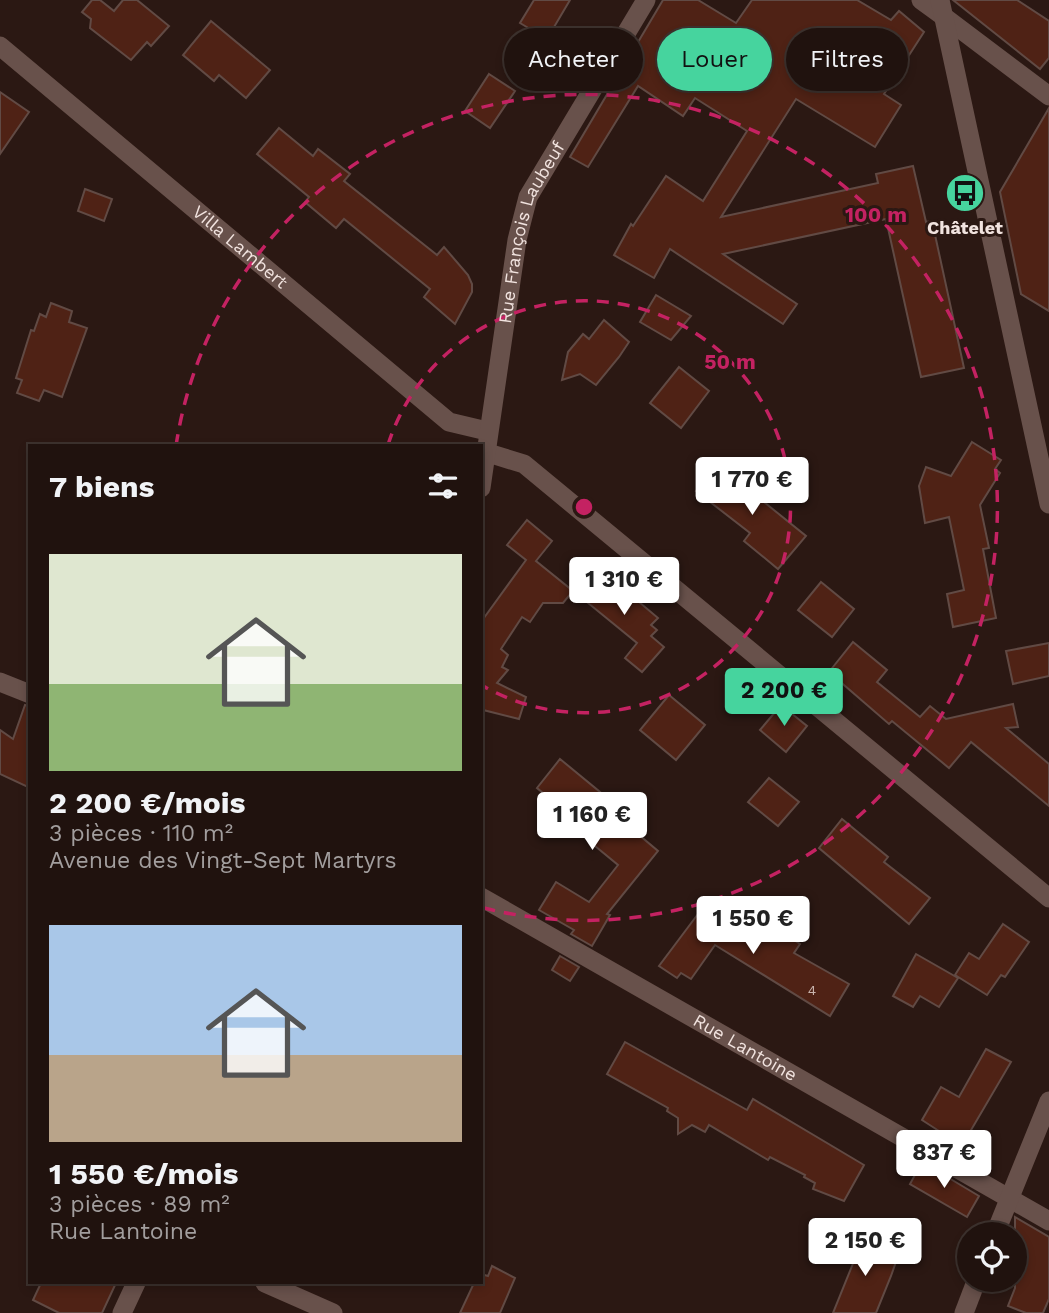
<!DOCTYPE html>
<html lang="fr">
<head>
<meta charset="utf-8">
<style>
	:root { --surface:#20120e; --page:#281b17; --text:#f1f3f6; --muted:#a29e9e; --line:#3d322e; --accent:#46d49e }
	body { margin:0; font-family:"Work Sans",sans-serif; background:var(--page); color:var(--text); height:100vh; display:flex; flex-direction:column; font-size:26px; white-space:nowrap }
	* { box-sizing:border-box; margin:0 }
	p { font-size:23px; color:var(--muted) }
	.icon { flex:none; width:38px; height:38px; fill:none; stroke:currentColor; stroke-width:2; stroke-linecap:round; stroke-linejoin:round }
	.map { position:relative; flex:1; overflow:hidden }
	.details { position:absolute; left:28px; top:444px; width:455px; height:840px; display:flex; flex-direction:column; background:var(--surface); border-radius:0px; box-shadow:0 4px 10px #0003,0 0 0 2px var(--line) }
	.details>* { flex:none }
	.top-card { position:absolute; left:504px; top:28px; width:439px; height:63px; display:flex; gap:14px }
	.controls { position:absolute; left:957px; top:1222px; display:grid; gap:14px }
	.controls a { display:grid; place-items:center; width:70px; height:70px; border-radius:50%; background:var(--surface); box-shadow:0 4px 10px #0003,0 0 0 2px var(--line); font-size:35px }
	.price { position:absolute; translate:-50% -60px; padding:0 16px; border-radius:7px; background:#fff; color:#222; font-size:23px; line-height:46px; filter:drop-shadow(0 2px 4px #0008) }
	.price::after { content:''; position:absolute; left:50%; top:42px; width:21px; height:16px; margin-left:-10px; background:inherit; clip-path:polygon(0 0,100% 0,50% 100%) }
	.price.active { background:var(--accent); color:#111 }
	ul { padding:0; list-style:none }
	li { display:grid; align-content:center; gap:14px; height:371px; padding:0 21px }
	li span { display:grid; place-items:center; height:217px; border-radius:0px; color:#555 }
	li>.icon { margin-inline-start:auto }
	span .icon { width:126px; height:126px; fill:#fffc; stroke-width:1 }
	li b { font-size:30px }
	h2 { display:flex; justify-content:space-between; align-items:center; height:84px; padding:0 21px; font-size:30px }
	.tag { padding:0 24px; border-radius:32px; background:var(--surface); box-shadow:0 4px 10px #0003,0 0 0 2px var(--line); font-size:24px; line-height:63px }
	.tag.active { background:var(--accent); color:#111 }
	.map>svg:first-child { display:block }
	.building { fill:#4f2215; stroke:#614a44; stroke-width:2 }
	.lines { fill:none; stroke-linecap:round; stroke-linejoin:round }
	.minor { stroke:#68514b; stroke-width:19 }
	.tertiary { stroke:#68514b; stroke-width:19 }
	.ring { fill:none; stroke:#c42262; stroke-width:3.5; stroke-dasharray:12 9 }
	.labels { text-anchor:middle; stroke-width:6; stroke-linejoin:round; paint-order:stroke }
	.number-label { font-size:14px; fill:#c8b3ac }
	.poi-label { font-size:18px; font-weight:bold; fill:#f1e3df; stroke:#2b1813 }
	.street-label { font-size:18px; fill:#f1e3df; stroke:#2b1813 }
	.centre { fill:#c42262; stroke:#2b1813; stroke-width:3.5 }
	.ring-label { font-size:21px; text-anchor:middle; font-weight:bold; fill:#c42262; stroke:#2b1813; stroke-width:6; stroke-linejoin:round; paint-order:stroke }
</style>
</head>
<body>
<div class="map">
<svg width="1049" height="1313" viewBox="0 0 1049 1313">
	<rect width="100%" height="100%" fill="#2b1813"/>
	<g class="building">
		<polygon points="92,0 100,0 114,11 123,0 137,0 169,26 151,46 147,42 131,60 90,28 91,19 82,12"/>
		<polygon points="534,0 570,0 547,39 520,23"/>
		<polygon points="663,0 698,0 736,23 752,0 857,0 891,20 899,11 924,32 884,94 901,105 875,147 796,99 721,217 878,183 876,174 913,166 926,222 932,221 964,368 921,377 886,219 723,254 797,304 783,324 670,249 654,278 614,255 631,224 633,226 666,176 703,201 747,131 695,98 683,116 638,86 588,167 570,157"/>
		<polygon points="953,0 1017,0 1049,21 1049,58 1040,69"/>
		<polygon points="211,21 270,70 246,98 219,75 214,81 183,55"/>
		<polygon points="489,74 515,91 490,128 465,111"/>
		<polygon points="0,92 29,112 0,154"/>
		<polygon points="1049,108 1049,311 1021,294 1000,192"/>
		<polygon points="279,128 313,156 318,149 350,174 344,181 437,255 444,247 468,275 472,284 472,292 455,324 424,297 430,289 344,219 336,228 305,202 309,197 257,154"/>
		<polygon points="85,189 112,199 104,221 78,211"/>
		<polygon points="656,295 691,316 671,340 640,322"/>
		<polygon points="51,303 72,311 69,322 87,328 62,397 44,390 39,401 17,393 22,380 16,378 31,330 34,331 40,314 46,317"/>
		<polygon points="604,320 629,342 619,357 596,385 580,374 562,380 568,352 583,334 589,339"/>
		<polygon points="679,367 709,391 681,428 650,403"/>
		<polygon points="972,442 1001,460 995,469 1000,473 980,505 989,548 983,549 996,618 953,627 947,594 964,590 949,517 925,523 919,486 926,467 951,476"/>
		<polygon points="717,464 806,536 778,569 744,541 750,533 696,491"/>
		<polygon points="527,520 552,541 536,561 573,591 563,603 543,603 530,622 522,617 501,649 508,655 502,667 508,670 497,683 526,697 519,719 483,710 481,713 481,622 526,560 507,545"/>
		<polygon points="600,569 658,618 651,625 657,630 651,636 664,647 642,672 625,658 637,643 577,594"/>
		<polygon points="821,582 854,609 832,637 798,610"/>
		<polygon points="853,642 887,670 877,682 920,717 930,706 946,719 1013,704 1018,727 1006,728 1049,764 1049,806 971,742 949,768 892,721 889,724 829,672"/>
		<polygon points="1049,643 1049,676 1013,684 1006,651"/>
		<polygon points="669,695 705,725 676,760 640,730"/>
		<polygon points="25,705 30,706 30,788 0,774 0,730 13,739"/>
		<polygon points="781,705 807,726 786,752 760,730"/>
		<polygon points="560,759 600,792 595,798 658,851 607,914 610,915 592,946 571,934 574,930 539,910 556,882 589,902 618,865 572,827 570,829 553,816 560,807 537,788"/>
		<polygon points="769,778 799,802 778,826 748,802"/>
		<polygon points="842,819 888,857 884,862 930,898 909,924 819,848"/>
		<polygon points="710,898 775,937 780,931 800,944 794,953 849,984 830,1016 715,945 691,979 681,973 677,978 659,966"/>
		<polygon points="1003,924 1029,942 1005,977 1001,975 987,995 955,975 969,953 979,959"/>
		<polygon points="916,954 958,978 939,1007 920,996 913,1007 893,996"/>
		<polygon points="560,956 579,967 570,981 552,970"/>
		<polygon points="625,1042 747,1110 753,1099 864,1165 844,1201 813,1189 815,1183 804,1177 805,1175 770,1157 768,1160 709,1125 705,1132 692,1125 678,1134 678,1118 667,1111 668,1108 607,1074"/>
		<polygon points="986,1049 1011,1062 957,1154 934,1141 939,1131 922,1120 941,1087 959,1097"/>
		<polygon points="922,1162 979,1196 967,1217 910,1184"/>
		<polygon points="1015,1217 1049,1237 1049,1299 1043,1313 1026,1313 1008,1306 1015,1288"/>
		<polygon points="862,1240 898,1256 891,1276 876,1313 833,1313 854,1261 835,1242"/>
		<polygon points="492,1266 515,1278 500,1313 460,1313 474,1283 481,1283 481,1274 488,1276"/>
		<polygon points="41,1283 116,1283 102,1313 59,1313 33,1300"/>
	</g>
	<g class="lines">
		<g class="minor">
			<polyline points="943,16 1049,96"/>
			<path id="s1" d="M0 46 449 422 487 431"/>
			<polyline points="485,452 524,464 1049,898"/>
			<path id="s2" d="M481 488 517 240 528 197 646 0"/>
			<polyline points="0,682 30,694"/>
			<path id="s3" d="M481 897 1049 1221"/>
			<polyline points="265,1283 333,1313"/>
			<polyline points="122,1313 136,1283"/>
		</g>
		<g class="tertiary">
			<polyline points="921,0 943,16"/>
			<polyline points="940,0 1049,504"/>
			<polyline points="995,1234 1049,1101"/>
			<polyline points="964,1313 977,1279"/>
		</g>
	</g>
	<g class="ring">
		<path d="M388 445A206 206 0 1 1 483 686"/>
		<path d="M176 446A413 413 0 1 1 484 908"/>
	</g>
	<defs>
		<g id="bus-disc" transform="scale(2.0125)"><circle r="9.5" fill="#46d49e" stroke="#2b1813"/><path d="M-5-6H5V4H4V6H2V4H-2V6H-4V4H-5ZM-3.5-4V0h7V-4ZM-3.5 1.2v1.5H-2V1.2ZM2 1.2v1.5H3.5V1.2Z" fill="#111"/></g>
	</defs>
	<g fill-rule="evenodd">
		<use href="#bus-disc" x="965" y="193"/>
	</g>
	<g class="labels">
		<g class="number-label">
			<text x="812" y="995">4</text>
		</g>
		<g class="poi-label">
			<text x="965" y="234">Châtelet</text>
		</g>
		<g class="street-label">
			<text dy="6" stroke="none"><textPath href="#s2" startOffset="262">Rue François Laubeuf</textPath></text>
			<text dy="6" stroke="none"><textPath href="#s1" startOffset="313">Villa Lambert</textPath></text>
			<text dy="6" stroke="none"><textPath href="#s3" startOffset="304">Rue Lantoine</textPath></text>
		</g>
	</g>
	<circle cx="584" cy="507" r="10" class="centre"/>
	<g class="ring-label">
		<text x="876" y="222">100 m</text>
		<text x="730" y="369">50 m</text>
	</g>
</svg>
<div class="controls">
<a><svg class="icon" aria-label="locate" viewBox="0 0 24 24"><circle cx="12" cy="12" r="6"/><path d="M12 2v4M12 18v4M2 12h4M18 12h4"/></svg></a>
</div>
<b class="price" style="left:752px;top:517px">1 770 €</b>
<b class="price" style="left:624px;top:617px">1 310 €</b>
<b class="price active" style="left:784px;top:728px">2 200 €</b>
<b class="price" style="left:592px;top:852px">1 160 €</b>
<b class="price" style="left:753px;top:956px">1 550 €</b>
<b class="price" style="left:944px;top:1190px">837 €</b>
<b class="price" style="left:865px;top:1278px">2 150 €</b>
<div class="top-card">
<a class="tag">Acheter</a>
<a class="tag active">Louer</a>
<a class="tag">Filtres</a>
</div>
<section class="details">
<h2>7 biens<svg class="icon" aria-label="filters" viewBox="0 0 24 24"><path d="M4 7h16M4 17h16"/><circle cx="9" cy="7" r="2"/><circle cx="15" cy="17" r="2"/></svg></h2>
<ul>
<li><span style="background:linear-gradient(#dfe7d0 60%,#8fb573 0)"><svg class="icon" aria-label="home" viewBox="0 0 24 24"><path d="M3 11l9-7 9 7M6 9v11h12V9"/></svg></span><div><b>2 200 €/mois</b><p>3 pièces · 110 m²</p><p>Avenue des Vingt-Sept Martyrs</p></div></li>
<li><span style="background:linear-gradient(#a9c7e8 60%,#b9a48a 0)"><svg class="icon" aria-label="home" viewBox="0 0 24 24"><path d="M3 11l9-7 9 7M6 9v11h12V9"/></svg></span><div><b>1 550 €/mois</b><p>3 pièces · 89 m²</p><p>Rue Lantoine</p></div></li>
</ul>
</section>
</div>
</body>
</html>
